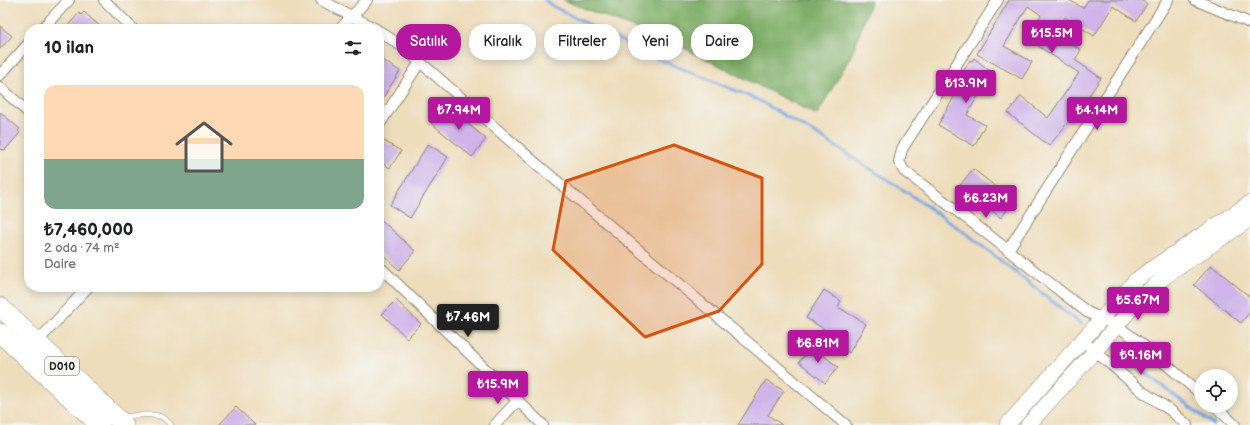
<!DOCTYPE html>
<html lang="tr">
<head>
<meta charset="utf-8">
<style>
	:root { --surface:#fff; --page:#f2f2f2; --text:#202124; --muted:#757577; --line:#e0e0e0; --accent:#b5179e }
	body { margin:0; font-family:"Balsamiq Sans",sans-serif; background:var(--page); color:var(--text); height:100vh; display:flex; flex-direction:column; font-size:15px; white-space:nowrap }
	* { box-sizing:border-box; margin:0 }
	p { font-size:13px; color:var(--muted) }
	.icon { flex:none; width:22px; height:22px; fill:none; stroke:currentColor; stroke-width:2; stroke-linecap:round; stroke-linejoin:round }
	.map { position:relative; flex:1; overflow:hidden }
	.drawer { position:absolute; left:24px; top:24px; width:360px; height:268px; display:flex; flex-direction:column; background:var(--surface); border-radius:16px; box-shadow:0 2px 10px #0003 }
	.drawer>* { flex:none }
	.guide { position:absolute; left:396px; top:24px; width:380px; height:36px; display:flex; gap:8px }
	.controls { position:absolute; left:1194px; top:369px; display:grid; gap:8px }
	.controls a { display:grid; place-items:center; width:44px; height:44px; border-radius:50%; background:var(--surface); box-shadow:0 2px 10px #0003; font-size:20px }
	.price { position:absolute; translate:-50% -34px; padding:0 9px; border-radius:4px; background:var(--accent); color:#fff; font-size:13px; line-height:26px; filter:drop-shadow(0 1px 2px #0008) }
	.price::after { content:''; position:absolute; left:50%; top:24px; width:12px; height:9px; margin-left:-6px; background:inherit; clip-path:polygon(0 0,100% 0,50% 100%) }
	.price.current { background:#222; color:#fff }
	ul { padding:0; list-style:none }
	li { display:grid; align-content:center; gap:8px; height:212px; padding:0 20px }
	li+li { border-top:1px solid var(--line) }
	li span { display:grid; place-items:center; height:124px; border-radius:12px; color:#555 }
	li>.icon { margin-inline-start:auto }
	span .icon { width:72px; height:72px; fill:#fffc; stroke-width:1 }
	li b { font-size:17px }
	h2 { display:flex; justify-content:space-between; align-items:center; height:48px; padding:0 20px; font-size:17px }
	.chip { padding:0 14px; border-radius:16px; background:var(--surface); box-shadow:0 2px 10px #0003; font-size:14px; line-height:36px }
	.chip.current { background:var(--accent); color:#fff }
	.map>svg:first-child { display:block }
	.forest { fill:#7fae68; stroke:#556c4a }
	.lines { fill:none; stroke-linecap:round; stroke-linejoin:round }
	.stream { stroke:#76a8e2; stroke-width:3 }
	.building { fill:#cfb3e9 }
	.lane-casing { stroke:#8c8473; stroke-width:6 }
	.street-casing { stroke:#8c8473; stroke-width:12 }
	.secondary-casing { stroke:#8c8473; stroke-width:16 }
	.highway-casing { stroke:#8c8473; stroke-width:20 }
	.lane { stroke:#fff; stroke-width:5 }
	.street { stroke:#fff; stroke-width:10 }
	.secondary { stroke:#fff; stroke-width:15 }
	.highway { stroke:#fff; stroke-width:19 }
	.marked { fill:#d5540f; fill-opacity:0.2; stroke:#d5540f; stroke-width:3; stroke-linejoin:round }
	.labels { text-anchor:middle; stroke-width:3; stroke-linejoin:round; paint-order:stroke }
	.shield { fill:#f6f6f2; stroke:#686867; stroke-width:1 }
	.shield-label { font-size:11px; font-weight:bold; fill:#2b2b2b }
</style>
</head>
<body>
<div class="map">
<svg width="1250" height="425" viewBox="0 0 1250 425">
	<rect width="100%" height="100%" fill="#f6f6f2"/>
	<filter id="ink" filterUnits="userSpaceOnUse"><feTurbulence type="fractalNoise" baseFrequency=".025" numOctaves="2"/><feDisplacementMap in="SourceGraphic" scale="8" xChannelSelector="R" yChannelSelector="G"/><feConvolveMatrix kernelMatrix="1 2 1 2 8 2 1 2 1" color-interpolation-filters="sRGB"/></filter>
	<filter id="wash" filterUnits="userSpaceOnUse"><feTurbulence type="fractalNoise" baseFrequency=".012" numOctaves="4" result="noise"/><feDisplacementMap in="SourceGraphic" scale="16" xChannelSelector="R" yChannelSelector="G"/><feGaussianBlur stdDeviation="0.9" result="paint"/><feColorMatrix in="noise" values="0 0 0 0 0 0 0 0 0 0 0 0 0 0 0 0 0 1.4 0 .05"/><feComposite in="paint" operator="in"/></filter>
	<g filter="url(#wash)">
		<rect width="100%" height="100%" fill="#edb"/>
		<polygon class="forest" points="563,0 871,0 853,52 817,115 682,47"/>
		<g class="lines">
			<g class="stream">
				<polyline points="545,0 554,7 651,56 756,99 816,134 905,191 967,234 1081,324"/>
				<polyline points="1112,348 1214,425"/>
			</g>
		</g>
		<g id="blocks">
			<g class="building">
				<polygon points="1009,0 1069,0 1083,8 1088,0 1141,0 1147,4 1136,21 1113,6 1094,36 1065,17 1055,34 1081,50 1075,60 1101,78 1071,122 1069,121 1049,146 1008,113 1021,96 1048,118 1079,73 1026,38 1041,15 1028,6 1004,46 1032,62 1022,79 977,54"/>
				<polygon points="84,12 103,29 65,29 79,13 81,15"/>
				<polygon points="0,26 12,36 0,49"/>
				<polygon points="379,58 400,71 379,104"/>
				<polygon points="974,58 991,72 967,115 985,125 974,146 938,125 954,97 950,95 970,60 972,61"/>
				<polygon points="446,105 486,139 472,157 431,123"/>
				<polygon points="0,112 20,129 18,131 20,133 5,150 0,149"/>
				<polygon points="379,138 401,151 390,168 379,161"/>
				<polygon points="428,144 448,157 410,218 390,205"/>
				<polygon points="973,169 1014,201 1001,218 960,185"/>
				<polygon points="379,218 415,251 399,270 379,251"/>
				<polygon points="1211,265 1250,297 1250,312 1241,323 1194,285"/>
				<polygon points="824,290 841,301 838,307 866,324 849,353 831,342 835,336 806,318"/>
				<polygon points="396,300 421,324 407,338 382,314"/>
				<polygon points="812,346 838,367 825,383 799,362"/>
				<polygon points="766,380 784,391 768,415 782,425 738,425"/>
				<polygon points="236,407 255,425 219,425"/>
			</g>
		</g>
	</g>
	<g filter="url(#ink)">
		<use href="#blocks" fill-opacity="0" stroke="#8c8473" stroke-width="1"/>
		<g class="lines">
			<g class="lane-casing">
				<path id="lane" d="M123 417C134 415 154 413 164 418 166 420 169 423 171 425"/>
			</g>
			<g class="street-casing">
				<g id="street">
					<polyline points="104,0 133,29"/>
					<polyline points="321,0 376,29"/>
					<polyline points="998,0 902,149 899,162 904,171 986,233 1087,312 1116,325 1143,345 1201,394"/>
					<polyline points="1195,0 1250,23"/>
					<polyline points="42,29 69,0"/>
					<polyline points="340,29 367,0"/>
					<polyline points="379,31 403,47 532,160 846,425"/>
					<polyline points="0,75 29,43"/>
					<polyline points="0,87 29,113"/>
					<polyline points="379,125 420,62"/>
					<polyline points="1008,250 1168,0"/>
					<polyline points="379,266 543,425"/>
					<polyline points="1082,340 1143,392 1170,410 1187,425"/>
					<polyline points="37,342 88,287"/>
					<polyline points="1215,406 1235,425"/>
					<polyline points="495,425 518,400"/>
				</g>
			</g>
			<g class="secondary-casing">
				<g id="secondary">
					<polyline points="1007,425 1136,280 1154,267 1250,203"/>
					<polyline points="1028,425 1095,351 1142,296 1166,276 1250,219"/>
				</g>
			</g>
			<g class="highway-casing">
				<g id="highway">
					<polyline points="0,307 124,425"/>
					<polyline points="0,333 100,425"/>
				</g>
			</g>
			<use href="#lane" class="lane"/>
			<use href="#street" class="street"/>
			<use href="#secondary" class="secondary"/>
			<use href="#highway" class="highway"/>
		</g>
	</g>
	<path class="marked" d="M674 145 762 178V264L719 311 645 337 553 250 566 181Z"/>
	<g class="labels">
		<rect class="shield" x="45" y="357" width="34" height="18" rx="3"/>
		<g class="shield-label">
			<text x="62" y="370">D010</text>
		</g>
	</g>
</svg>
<div class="controls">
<a><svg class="icon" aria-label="locate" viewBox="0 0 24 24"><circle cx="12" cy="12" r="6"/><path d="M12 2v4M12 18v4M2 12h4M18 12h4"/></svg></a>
</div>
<b class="price" style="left:1052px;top:54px">₺15.5M</b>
<b class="price" style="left:966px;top:104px">₺13.9M</b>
<b class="price" style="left:459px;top:131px">₺7.94M</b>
<b class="price" style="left:1097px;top:131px">₺4.14M</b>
<b class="price" style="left:986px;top:219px">₺6.23M</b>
<b class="price" style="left:1138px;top:321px">₺5.67M</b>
<b class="price current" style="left:468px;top:338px">₺7.46M</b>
<b class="price" style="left:818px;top:364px">₺6.81M</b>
<b class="price" style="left:1141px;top:376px">₺9.16M</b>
<b class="price" style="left:498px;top:405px">₺15.9M</b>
<div class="guide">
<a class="chip current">Satılık</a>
<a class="chip">Kiralık</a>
<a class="chip">Filtreler</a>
<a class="chip">Yeni</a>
<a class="chip">Daire</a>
</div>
<section class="drawer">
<h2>10 ilan<svg class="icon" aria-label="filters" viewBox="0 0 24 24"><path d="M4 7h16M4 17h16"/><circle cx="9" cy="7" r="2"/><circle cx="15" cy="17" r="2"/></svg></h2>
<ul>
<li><span style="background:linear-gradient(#ffd9b3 60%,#7fa58c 0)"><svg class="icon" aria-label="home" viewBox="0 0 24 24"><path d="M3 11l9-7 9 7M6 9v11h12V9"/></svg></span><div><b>₺7,460,000</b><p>2 oda · 74 m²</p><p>Daire</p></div></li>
</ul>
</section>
</div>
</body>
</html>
